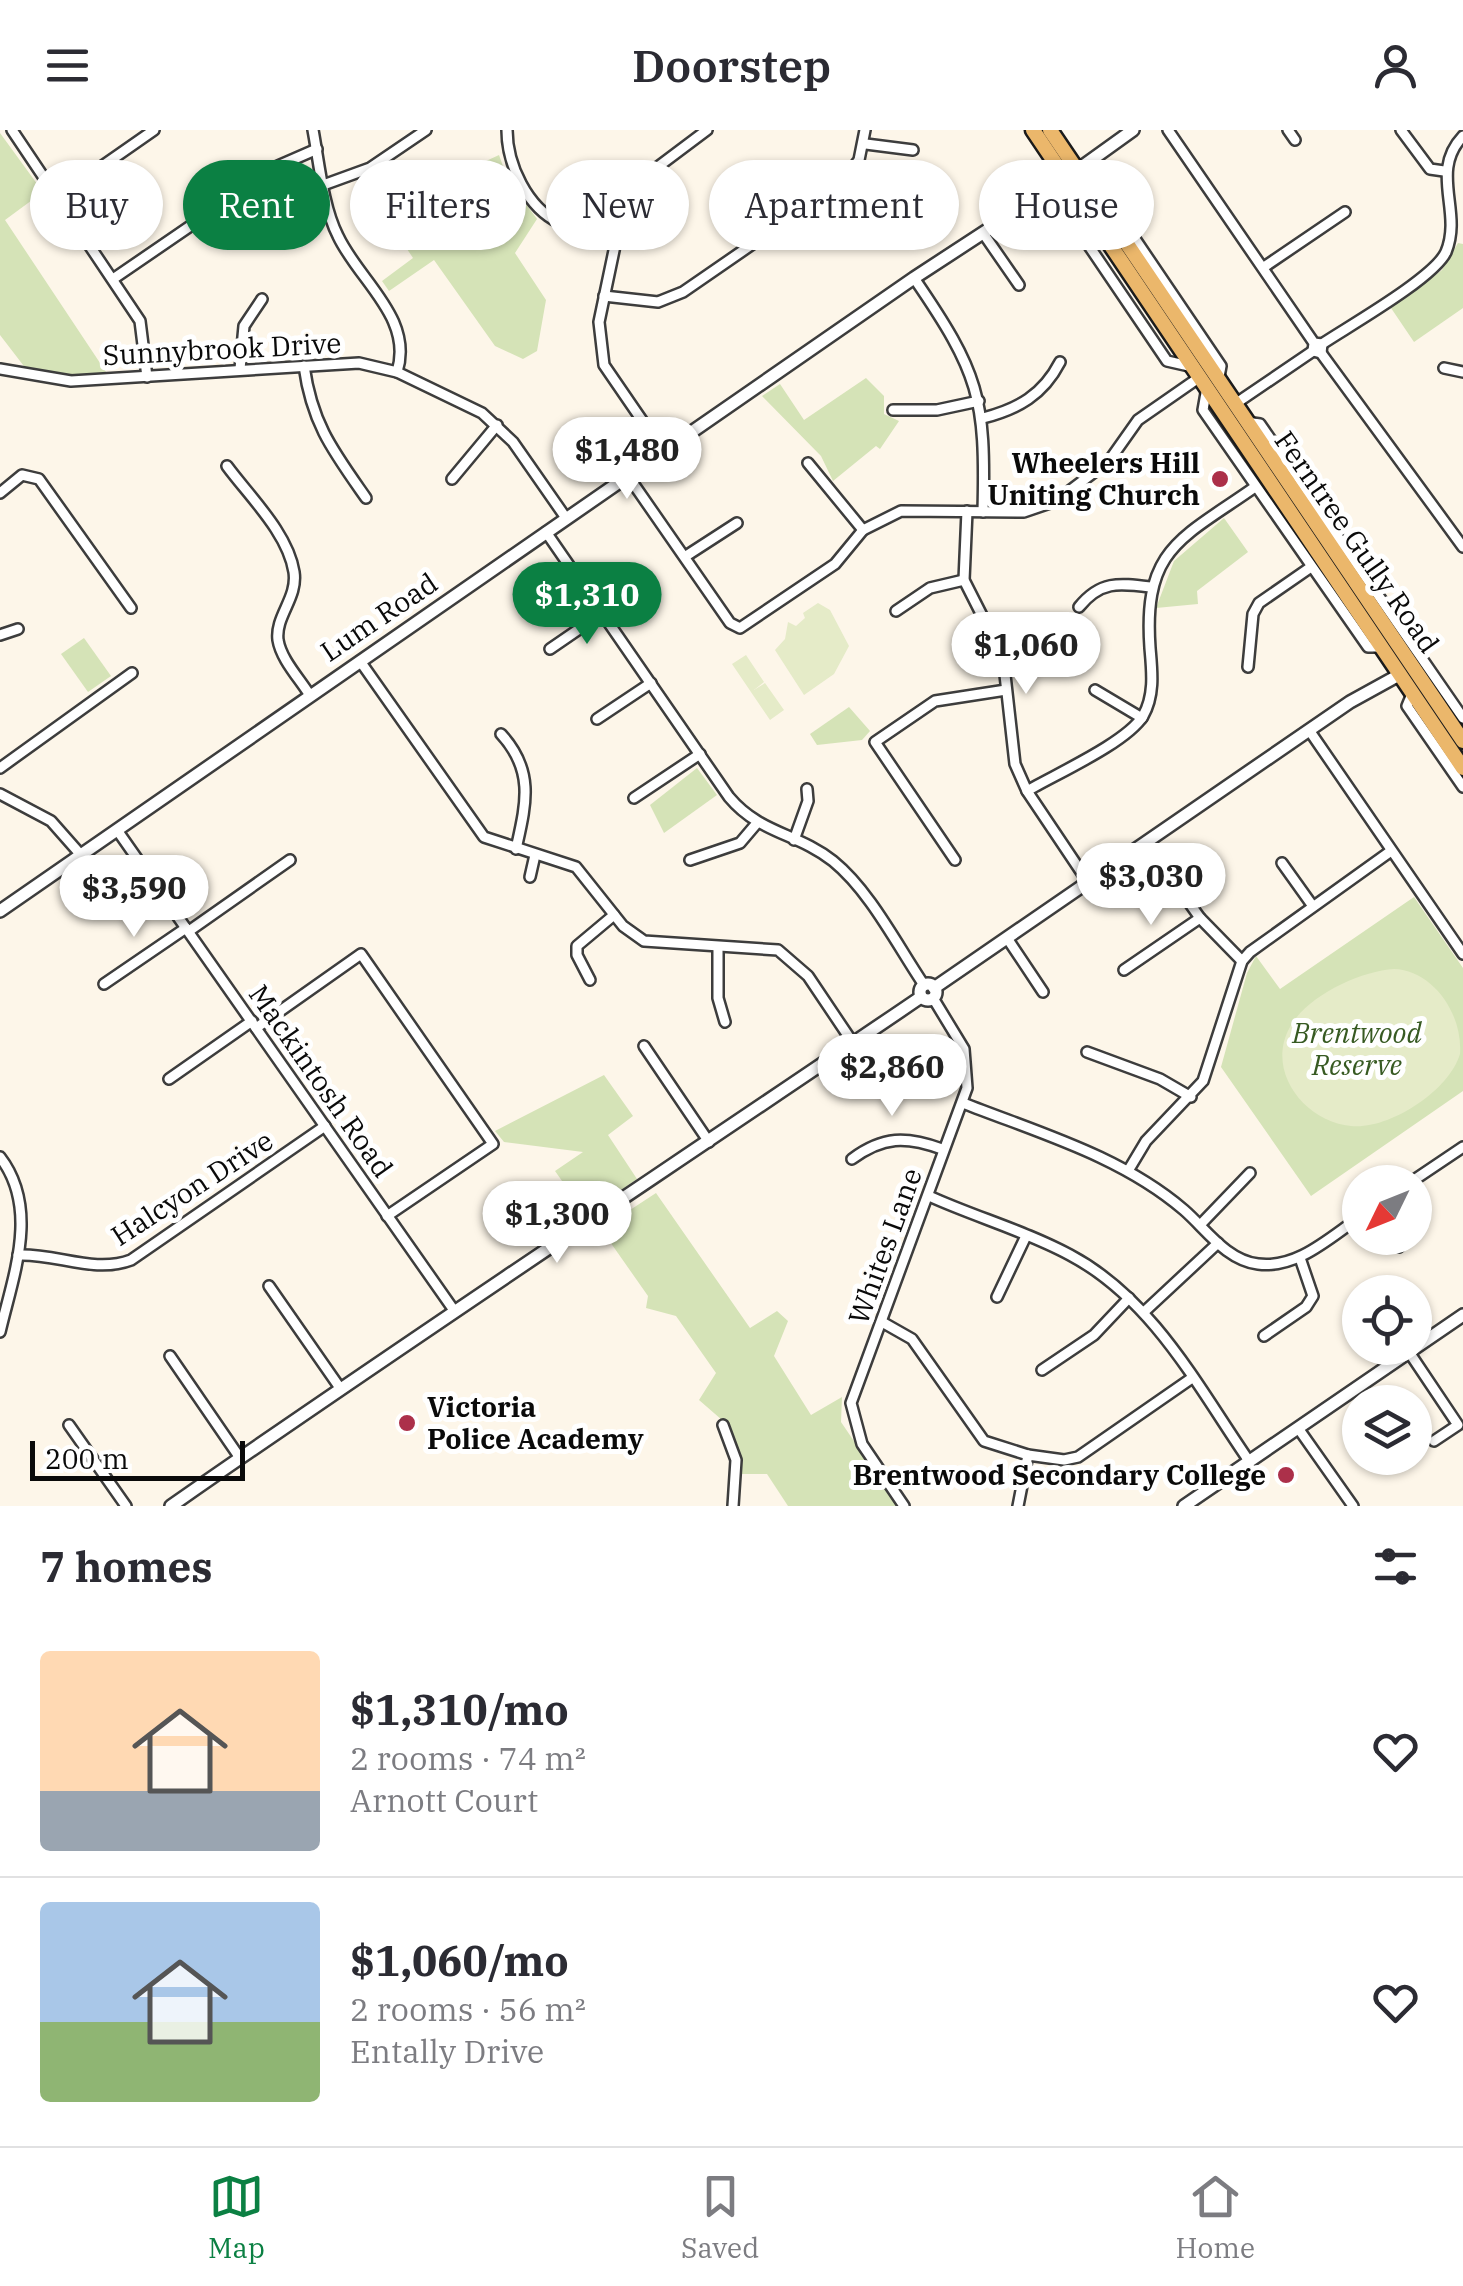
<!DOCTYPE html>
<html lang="en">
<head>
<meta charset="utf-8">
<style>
	:root { --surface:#fff; --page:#f7f7f7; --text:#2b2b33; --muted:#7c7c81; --line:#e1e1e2; --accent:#0b8043 }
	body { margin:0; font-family:"IBM Plex Serif",serif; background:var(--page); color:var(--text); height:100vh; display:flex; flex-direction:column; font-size:38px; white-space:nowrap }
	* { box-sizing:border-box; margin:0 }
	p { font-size:32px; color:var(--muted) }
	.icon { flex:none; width:55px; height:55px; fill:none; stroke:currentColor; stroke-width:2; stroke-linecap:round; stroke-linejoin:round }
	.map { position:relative; height:1376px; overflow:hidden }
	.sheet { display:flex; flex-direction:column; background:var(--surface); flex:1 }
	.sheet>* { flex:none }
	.guide { position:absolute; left:30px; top:30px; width:1405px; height:90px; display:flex; gap:20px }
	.needle { width:65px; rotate:227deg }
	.buttons { position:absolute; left:1342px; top:1035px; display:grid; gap:20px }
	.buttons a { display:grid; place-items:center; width:90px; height:90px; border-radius:50%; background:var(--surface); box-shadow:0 2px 8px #0004; font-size:50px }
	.scale { position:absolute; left:30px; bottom:25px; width:215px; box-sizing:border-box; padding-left:10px; border:5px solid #0a0a0a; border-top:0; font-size:28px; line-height:35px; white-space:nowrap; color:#0a0a0a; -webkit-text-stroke:8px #fff; paint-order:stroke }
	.price { position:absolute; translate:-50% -85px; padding:0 22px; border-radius:35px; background:#fff; color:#222; font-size:32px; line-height:65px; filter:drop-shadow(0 2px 5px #0008) }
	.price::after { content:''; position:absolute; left:50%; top:60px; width:30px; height:22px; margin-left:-15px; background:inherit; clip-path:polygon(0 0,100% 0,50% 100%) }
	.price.on { background:var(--accent); color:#fff }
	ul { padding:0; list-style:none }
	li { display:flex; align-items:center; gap:30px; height:250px; padding:0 40px }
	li+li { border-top:2px solid var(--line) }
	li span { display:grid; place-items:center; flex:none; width:280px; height:200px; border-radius:10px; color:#555 }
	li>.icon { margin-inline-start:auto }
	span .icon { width:120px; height:120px; fill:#fffc; stroke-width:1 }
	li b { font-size:42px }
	h2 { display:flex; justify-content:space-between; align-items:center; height:120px; padding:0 40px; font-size:42px }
	.pill { padding:0 35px; border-radius:45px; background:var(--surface); box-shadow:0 2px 8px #0004; font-size:35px; line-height:90px }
	.pill.on { background:var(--accent); color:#fff }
	header { display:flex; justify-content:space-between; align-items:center; height:130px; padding:0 40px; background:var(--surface); font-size:45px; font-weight:600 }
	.dock { display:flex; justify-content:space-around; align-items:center; height:140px; border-top:2px solid var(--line); background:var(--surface); font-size:28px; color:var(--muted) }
	.dock a { display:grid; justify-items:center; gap:5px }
	.dock .on { color:var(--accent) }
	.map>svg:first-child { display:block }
	.green { fill:#d5e3b7 }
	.pitch { fill:#e5ebc8 }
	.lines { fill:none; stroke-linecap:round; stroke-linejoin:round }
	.minor-casing { stroke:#3d3d3d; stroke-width:14 }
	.tertiary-casing { stroke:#3d3d3d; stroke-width:16 }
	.primary-casing { stroke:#1b1b1b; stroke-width:19 }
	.minor { stroke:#fff; stroke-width:9 }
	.tertiary { stroke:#fff; stroke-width:11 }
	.primary { stroke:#ebb76b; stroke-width:14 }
	.poi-dot { fill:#ac304a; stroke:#fff; stroke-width:4 }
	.labels { text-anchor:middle; stroke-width:10; stroke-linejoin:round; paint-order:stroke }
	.street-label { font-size:28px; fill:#0a0a0a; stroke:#fff }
	.poi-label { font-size:28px; font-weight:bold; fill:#0a0a0a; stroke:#fff; text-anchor:end }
	.park-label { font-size:28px; font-style:italic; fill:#375a22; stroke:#fff }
</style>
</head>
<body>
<header><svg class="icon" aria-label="menu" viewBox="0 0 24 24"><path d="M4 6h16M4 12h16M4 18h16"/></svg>Doorstep<svg class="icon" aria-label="person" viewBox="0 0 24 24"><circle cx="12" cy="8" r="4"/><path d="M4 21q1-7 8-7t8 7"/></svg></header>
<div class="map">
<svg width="1463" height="1376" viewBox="0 0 1463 1376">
	<rect width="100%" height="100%" fill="#fdf6e9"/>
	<g class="green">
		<polygon points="0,3 43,62 5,90 110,248 57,250 30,244 0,205"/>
		<polygon points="499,25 508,50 537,89 515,123 546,170 537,221 523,229 495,216 434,130 389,161 382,151 413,128 387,89 443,51"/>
		<polygon points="1458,113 1463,114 1463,178 1414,212 1391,178 1442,140"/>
		<polygon points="866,248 884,266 884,284 899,291 880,319 876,316 833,351 821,326 762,266 780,254 804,290"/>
		<polygon points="1224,388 1248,422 1197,461 1198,474 1156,478 1174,431"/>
		<polygon points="84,508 111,546 88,562 61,524"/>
		<polygon points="849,577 870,601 862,610 817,615 810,604"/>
		<polygon points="697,638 717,665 664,703 650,675"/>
		<polygon points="1414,767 1463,838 1463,961 1311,1066 1221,937 1247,843 1256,826 1280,859"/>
		<polygon points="604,945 633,986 608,1005 637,1049 586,1085 555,1041 583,1022 504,1012 495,1001"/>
		<polygon points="656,1063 750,1198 777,1181 788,1191 774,1226 811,1285 842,1267 841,1292 898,1376 788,1376 767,1344 742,1344 722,1290 699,1270 716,1243 676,1186 646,1178 648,1166 601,1099"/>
	</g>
	<g class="pitch">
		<polygon points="818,473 830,480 849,516 834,544 804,565 775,520 785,509 788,492 796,496 805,488 803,483"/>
		<polygon points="746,525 764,552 754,560 765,553 784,580 770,590 732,534"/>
		<path d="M1394 839C1432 840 1463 883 1460 924 1449 961 1389 1000 1351 996 1305 992 1265 941 1290 897 1307 866 1360 841 1394 839Z"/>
	</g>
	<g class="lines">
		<g class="minor-casing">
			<g id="minor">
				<polyline points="12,0 140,191 147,247"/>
				<path d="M313 0C319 32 323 77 338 106 359 151 414 188 397 242"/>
				<path d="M507 0C507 34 527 78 560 93 576 100 598 100 615 103"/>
				<polyline points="1168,0 1314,213 1313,221 1321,223 1322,214 1314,213"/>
				<polyline points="1288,0 1295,10"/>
				<polyline points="1401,0 1430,39 1444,41"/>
				<polyline points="866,14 913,20"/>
				<polyline points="326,54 370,38 426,0"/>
				<polyline points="58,67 154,0"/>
				<polyline points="1089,88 1085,110 1167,231 1189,236"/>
				<polyline points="983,103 1019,155"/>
				<polyline points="1119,103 1131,103 1221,236 1219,247"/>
				<polyline points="1264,137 1345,82"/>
				<path d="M914 148C979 243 986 267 983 382"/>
				<polyline points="113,149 278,36 317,19"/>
				<polyline points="604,166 658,172 683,162 841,53 859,30 865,0"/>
				<path d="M1322 214C1349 196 1434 148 1446 122 1463 81 1429 42 1463 6"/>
				<polyline points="1321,223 1463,417"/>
				<path d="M304 236C312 294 333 321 366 368"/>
				<polyline points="1444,238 1463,242"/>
				<polyline points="0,239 71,251 359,233 397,242 482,283 513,312 566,388"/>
				<polyline points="240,239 244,196 262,169"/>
				<polyline points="1206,263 1203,280 1368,517 1381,517"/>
				<polyline points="1235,274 1313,221"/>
				<polyline points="893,280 937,280 979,271"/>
				<path d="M983 288C1018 279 1043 265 1060 232"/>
				<polyline points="1246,292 1260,294 1463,588"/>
				<polyline points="663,321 604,235 599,192 625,68 639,51 707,0"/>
				<polyline points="808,333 863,400"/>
				<path d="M227 336C249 366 288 403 294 442 298 468 275 486 278 510 281 529 299 548 309 564"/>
				<polyline points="628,346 730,493 740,498 835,434 863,400 901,381 1024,382 1056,371 1109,331 1138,290 1197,249"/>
				<polyline points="452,349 497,295"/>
				<polyline points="0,363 22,345 39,349 131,478"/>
				<polyline points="967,381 964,450 1003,527 1015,634 1027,661 1088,752"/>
				<path d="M546 402 729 667C760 704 798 703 833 731 870 761 897 815 924 855"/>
				<polyline points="686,426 737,393"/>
				<path d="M1079 477C1100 451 1118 453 1150 457"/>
				<polyline points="896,481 930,458 964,450"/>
				<polyline points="0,505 18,499"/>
				<polyline points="550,519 601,484"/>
				<polyline points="360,531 484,707 576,737 623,796 644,811 778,820 808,846 853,913"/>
				<polyline points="1248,537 1253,484 1259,473 1311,437"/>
				<polyline points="1095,560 1142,588"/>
				<polyline points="1412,564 1407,576 1463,657"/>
				<polyline points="597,589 651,553"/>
				<polyline points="1309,600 1463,824"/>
				<path d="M501 604C535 641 526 674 516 719"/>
				<polyline points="0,638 132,543"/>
				<path d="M1027 661C1056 644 1126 613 1143 586 1155 565 1152 541 1150 518 1143 418 1181 409 1255 357"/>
				<polyline points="0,664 51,691 81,725"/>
				<polyline points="634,668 700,624"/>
				<polyline points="117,700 453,1179"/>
				<polyline points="794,710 808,671 807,659"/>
				<polyline points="1146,712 1200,788 1242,831"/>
				<polyline points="690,730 740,713 757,693"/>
				<polyline points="955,730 875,612 935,571 1006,560"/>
				<polyline points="1282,733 1312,775"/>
				<polyline points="530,747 535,725"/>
				<polyline points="189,801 290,730"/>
				<polyline points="1007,808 1043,862"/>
				<polyline points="718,817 718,868 725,892"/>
				<polyline points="1124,840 1200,788"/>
				<polyline points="590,850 577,825 577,816 614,785"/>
				<polyline points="104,854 186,798"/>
				<polyline points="256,898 361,824 493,1014 387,1086"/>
				<polyline points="644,916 709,1012"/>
				<polyline points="1087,922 1160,949 1191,967"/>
				<polyline points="169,949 252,891"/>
				<path d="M963 973C1039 1003 1121 1026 1184 1080 1206 1099 1226 1130 1258 1134 1297 1139 1329 1108 1360 1087"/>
				<path d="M0 1027C40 1079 13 1146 0 1202"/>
				<path d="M852 1029C883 1006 906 1006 942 1019"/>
				<polyline points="1128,1041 1146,1011 1203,951 1242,831 1250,822 1391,721"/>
				<polyline points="1411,1052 1463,1017"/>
				<path d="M929 1066C975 1087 1026 1101 1070 1125 1153 1169 1198 1257 1249 1331"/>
				<polyline points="1200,1095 1250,1043"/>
				<polyline points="1393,1108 1399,1117"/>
				<path d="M18 1125C56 1123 94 1144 131 1130L325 996"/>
				<polyline points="269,1156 340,1258"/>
				<polyline points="997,1167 1026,1106"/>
				<polyline points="1144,1182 1218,1113"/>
				<polyline points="882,1192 912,1209 984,1311 1028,1325 1064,1330 1078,1327 1192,1248"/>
				<polyline points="1264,1206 1306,1177 1313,1166 1300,1128"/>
				<polyline points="1409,1222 1458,1295 1434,1311"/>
				<polyline points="170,1226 240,1328"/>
				<polyline points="1042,1240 1094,1205 1129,1168"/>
				<polyline points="69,1295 126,1376"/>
				<polyline points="723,1295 736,1330 733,1376"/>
				<polyline points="1298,1298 1353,1376"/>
				<polyline points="904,1376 862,1314 851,1273 967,958 964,919 933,868"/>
				<polyline points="1018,1376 1028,1325"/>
			</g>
		</g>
		<g class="tertiary-casing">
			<g id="tertiary">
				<polyline points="1076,41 1133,0"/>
				<polyline points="0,781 914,148 1064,50"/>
				<circle cx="928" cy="862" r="8"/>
				<polyline points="934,858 1350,572 1399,545"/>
				<path d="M171 1376C419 1203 671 1037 921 867"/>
				<polyline points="1184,1376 1463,1185"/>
			</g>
		</g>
		<g class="primary-casing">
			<g id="primary">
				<polyline points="1033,0 1463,638"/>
				<polyline points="1050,0 1463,611"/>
			</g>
		</g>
		<use href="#minor" class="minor"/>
		<use href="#tertiary" class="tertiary"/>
		<use href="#primary" class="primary"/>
	</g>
	<g class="poi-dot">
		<circle cx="1220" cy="349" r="10"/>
		<circle cx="407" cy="1293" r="10"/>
		<circle cx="1286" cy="1345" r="10"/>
	</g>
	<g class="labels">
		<g class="street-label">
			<text transform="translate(222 219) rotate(-3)" y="10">Sunnybrook Drive</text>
			<text transform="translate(1357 412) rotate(55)" y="10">Ferntree Gully Road</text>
			<text transform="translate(379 487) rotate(-34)" y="10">Lum Road</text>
			<text transform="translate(321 951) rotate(55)" y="10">Mackintosh Road</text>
			<text transform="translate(192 1058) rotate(-33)" y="10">Halcyon Drive</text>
			<text transform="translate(885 1116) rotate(-70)" y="10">Whites Lane</text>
		</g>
		<g class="poi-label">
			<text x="1200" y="343">Wheelers Hill<tspan x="1200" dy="32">Uniting Church</tspan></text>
			<text x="427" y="1287" text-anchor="start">Victoria<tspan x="427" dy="32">Police Academy</tspan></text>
			<text x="1266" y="1355">Brentwood Secondary College</text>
		</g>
		<g class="park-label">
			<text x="1357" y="913">Brentwood<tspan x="1357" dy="32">Reserve</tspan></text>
		</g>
	</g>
</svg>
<div class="buttons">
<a><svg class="needle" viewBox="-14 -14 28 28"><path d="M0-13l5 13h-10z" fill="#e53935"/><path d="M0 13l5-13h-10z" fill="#7c7c81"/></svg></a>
<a><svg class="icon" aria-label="locate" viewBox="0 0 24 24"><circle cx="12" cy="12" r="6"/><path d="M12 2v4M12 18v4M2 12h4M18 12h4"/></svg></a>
<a><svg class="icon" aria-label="layers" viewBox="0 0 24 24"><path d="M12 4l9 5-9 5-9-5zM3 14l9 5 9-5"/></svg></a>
</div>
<div class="scale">200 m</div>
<b class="price" style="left:627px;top:372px">$1,480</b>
<b class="price on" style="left:587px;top:517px">$1,310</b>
<b class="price" style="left:1026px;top:567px">$1,060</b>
<b class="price" style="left:1151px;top:798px">$3,030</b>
<b class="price" style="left:134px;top:810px">$3,590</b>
<b class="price" style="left:892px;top:989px">$2,860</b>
<b class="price" style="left:557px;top:1136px">$1,300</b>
<div class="guide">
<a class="pill">Buy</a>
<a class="pill on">Rent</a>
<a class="pill">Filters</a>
<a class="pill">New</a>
<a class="pill">Apartment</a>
<a class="pill">House</a>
</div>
</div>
<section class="sheet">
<h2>7 homes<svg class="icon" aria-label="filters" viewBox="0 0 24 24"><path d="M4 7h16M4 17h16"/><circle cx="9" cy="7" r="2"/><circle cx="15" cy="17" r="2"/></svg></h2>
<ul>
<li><span style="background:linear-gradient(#ffd9b3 70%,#9aa5b1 0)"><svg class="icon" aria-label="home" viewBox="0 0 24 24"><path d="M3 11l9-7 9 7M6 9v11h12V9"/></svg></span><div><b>$1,310/mo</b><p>2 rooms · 74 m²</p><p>Arnott Court</p></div><svg class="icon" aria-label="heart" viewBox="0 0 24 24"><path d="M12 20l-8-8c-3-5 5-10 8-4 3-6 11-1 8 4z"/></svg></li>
<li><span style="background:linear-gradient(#a9c7e8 60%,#8fb573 0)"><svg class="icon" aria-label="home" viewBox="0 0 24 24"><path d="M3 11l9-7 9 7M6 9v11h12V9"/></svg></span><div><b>$1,060/mo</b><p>2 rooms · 56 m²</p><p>Entally Drive</p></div><svg class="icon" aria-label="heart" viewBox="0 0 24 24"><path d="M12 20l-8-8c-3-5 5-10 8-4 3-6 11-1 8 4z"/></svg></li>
</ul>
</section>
<nav class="dock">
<a class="on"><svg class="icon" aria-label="map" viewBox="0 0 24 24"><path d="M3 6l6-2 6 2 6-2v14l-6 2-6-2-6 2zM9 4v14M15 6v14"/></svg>Map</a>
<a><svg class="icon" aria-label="saved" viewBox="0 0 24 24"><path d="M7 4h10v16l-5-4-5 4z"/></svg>Saved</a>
<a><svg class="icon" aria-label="home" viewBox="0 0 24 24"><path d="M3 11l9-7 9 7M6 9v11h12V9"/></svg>Home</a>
</nav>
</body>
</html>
